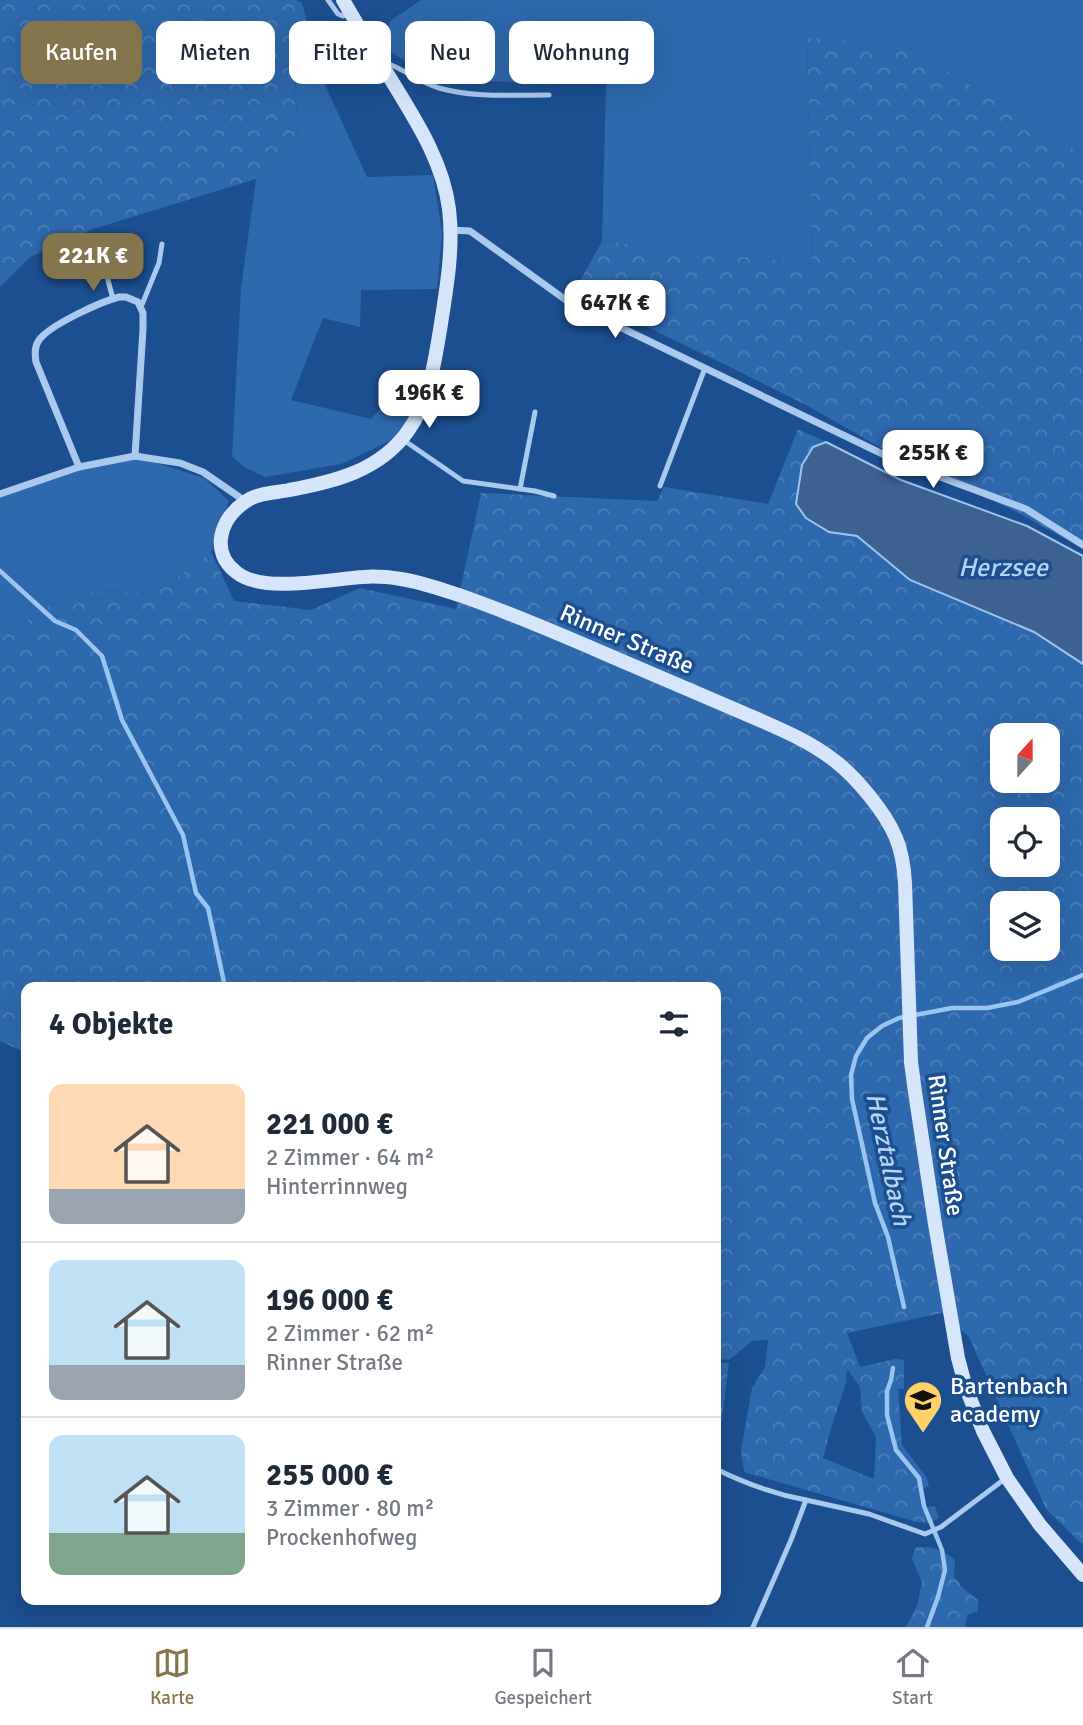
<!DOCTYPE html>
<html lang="de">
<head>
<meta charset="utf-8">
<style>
	:root { --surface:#fff; --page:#f6f6f7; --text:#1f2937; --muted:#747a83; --line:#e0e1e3; --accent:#84754c }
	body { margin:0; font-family:Signika,sans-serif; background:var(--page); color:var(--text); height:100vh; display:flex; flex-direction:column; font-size:26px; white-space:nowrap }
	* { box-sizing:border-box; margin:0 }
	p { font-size:23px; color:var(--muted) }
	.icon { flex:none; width:38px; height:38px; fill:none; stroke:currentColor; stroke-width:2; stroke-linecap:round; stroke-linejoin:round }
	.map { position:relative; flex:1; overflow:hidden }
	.side { position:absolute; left:21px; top:982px; width:700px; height:623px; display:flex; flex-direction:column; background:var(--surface); border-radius:14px; box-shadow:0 7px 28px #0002 }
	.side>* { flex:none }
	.guide { position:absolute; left:21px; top:21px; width:700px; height:63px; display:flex; gap:14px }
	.needle { width:46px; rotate:21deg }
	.tools { position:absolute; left:990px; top:723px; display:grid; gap:14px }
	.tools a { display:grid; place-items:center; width:70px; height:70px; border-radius:14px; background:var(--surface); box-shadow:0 7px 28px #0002; font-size:35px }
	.price { position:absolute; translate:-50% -60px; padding:0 16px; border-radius:14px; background:#fff; color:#222; font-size:23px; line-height:46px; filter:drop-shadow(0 2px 4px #0008) }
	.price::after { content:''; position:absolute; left:50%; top:42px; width:21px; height:16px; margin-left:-10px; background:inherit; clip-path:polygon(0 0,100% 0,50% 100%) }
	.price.active { background:var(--accent); color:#fff }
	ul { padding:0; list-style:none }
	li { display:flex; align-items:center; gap:21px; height:175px; padding:0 28px }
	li+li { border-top:2px solid var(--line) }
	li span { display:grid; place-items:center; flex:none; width:196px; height:140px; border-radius:14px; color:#555 }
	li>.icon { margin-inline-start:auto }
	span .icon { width:84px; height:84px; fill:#fffc; stroke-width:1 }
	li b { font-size:30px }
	h2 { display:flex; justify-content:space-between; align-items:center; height:84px; padding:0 28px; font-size:30px }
	.pill { padding:0 24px; border-radius:14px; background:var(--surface); box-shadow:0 7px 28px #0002; font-size:24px; line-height:63px }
	.pill.active { background:var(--accent); color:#fff }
	.menu { display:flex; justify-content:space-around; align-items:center; height:98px; border-top:2px solid var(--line); background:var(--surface); font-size:19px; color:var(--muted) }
	.menu a { display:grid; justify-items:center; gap:4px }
	.menu .active { color:var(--accent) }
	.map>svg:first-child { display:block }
	.grass { fill:#2e69ad }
	.forest { fill:url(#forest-crowns); fill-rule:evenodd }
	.water { fill:#3c6290; stroke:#9cc4f0; stroke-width:2 }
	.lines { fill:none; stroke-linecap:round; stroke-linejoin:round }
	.stream { stroke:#9cc4f0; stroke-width:4.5 }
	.service { stroke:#a9c9ee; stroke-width:5 }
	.minor { stroke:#a9c9ee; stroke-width:7 }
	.secondary { stroke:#d6e6fa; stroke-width:14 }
	.labels { text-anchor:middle; stroke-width:7; stroke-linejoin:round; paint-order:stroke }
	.street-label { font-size:24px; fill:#fff; stroke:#1b4f8f }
	.poi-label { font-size:24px; fill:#fff; stroke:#1b4f8f; text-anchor:start }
	.water-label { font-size:26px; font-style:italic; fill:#b5d3f5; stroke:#1b4f8f }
</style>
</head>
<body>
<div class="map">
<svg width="1083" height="1627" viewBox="0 0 1083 1627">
	<defs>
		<pattern id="forest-crowns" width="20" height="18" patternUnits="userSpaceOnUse" patternTransform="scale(1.75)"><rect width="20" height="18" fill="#2e69ad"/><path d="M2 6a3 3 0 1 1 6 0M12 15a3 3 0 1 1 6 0" fill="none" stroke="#4d80b9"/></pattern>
	</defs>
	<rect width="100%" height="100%" fill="#1b4f8f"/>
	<g class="grass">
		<polygon points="421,0 1083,0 1083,154 904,44 807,39 812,264 602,241 606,84 435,80 386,49 390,21"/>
		<polygon points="295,74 321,76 367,177 433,175 442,233 437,289 361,290 360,327 323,318 291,400 371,419 394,392 435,386 421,414 392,440 341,464 265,477 244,467 232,456 241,288 256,179 298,144"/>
		<polygon points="135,456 204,478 229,501 211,552 180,575 140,592 93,591 49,606 0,639 0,494 79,467"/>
	</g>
	<g class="forest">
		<polygon points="0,0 296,0 302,3 321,76 295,75 298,144 256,179 93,229 30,257 0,287"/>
		<polygon points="807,38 904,44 1083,154 1083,549 1017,512 890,453 808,406 726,365 574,292 602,241 812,264"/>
		<path d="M798 429 826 442 813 447 829 532 857 536 910 580 1034 632 1083 664V1545L1046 1509 969 1337 942 1313 847 1333 860 1367 895 1359 904 1360V1389H898L902 1445 927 1478 929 1487 922 1488 927 1507 935 1506 939 1518 930 1523 917 1522 744 1472 741 1450 752 1388 765 1367 768 1340 752 1341 729 1360 716 1359V987H26V1053L0 1041V639L49 606 93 591 140 592 180 575 211 552 234 601 311 610 360 588 456 609 481 493 657 501 664 487 768 504ZM1003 735H1048V780H1003ZM1003 819H1048V864H1003ZM1003 903H1048V948H1003ZM847 1369 860 1387 862 1412 876 1437 874 1479 823 1458 831 1428 846 1383Z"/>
		<polygon points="716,1362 729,1363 717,1456 716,1456"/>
		<path d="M916 1547C935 1547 940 1548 955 1560L954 1577 964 1589 978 1600V1611L967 1615 965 1627H906L917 1606 922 1582 912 1559Z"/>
	</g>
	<polygon class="water" points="826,442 901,480 1027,526 1083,556 1083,664 1034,632 910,580 857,536 829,532 806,518 796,504 802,465 813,447"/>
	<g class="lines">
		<g class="stream">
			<polyline points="0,571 55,621 76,630 102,656 122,720 183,835 196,893 208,908 225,987"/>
			<polyline points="904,1307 888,1237 875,1203 852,1099 851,1075 856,1056 867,1038 882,1026 899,1018 952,1008 987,1008 1018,1002 1083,975"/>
			<polyline points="893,1368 891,1380 887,1391 887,1415 896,1450 919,1478 924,1506 942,1550 945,1570 938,1597 927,1627"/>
		</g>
		<g class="service">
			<polyline points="328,0 338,14 343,16 348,14"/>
			<path d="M384 62C404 69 419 82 439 88 474 98 512 95 549 95"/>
			<polyline points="106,255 105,269 113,299"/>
			<polyline points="141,307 159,263 162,244"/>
			<polyline points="402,439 463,481 535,491 554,496"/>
			<polyline points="660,486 705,368"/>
			<polyline points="520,489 535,412"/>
			<path d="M716 1469C744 1483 775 1494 806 1500"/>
			<polyline points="753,1627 791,1540 806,1500 869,1514 925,1534 941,1527 1006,1478"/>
		</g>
		<g class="minor">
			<polyline points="451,230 470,231 570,303 897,461 1026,509 1083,545"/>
			<path d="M79 467 36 362C35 355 34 347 39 340 50 325 100 302 119 297H126L138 302 143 313V329L135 456"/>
			<polyline points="0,494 79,467 135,456 180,463 203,472 245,501"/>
		</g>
		<path class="secondary" d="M343 0C358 26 374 52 390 78 415 119 443 161 449 209 454 249 446 291 440 330 434 365 429 402 408 431 380 471 333 482 289 490 275 493 256 493 245 502 220 519 210 552 236 572 262 594 330 579 363 577 375 576 388 577 401 579 421 582 440 589 459 595 517 615 573 640 629 664 666 680 703 696 741 712 773 726 807 739 835 761 856 777 886 813 896 838 902 852 904 867 905 883L911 1062 915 1092 935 1224 958 1358 966 1388 983 1431 1007 1478 1040 1525 1083 1575"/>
	</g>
	<defs>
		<g id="university-pin" transform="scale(2.0125)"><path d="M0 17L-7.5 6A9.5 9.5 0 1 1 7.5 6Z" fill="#ffd166" stroke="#1b4f8f"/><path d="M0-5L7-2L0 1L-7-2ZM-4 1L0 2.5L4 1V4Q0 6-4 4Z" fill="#111"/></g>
	</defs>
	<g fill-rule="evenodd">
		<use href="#university-pin" x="923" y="1400"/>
	</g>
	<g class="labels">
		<g class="street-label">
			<text transform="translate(627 639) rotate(23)" y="8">Rinner Straße</text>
			<text transform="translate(946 1145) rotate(82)" y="8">Rinner Straße</text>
		</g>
		<g class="poi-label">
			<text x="950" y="1394">Bartenbach<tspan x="950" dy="28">academy</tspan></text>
		</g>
		<g class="water-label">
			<text x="1003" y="576">Herzsee</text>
			<text transform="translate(889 1159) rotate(78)" y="9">Herztalbach</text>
		</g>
	</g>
</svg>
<div class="tools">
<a><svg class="needle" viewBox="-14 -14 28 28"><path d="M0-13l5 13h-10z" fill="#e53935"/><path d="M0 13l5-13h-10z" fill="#747a83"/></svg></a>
<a><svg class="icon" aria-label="locate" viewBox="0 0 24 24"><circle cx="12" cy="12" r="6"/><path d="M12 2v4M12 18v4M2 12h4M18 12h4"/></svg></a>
<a><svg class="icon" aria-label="layers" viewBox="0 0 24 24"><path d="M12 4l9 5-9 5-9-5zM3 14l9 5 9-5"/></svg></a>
</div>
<b class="price active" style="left:93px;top:293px">221K €</b>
<b class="price" style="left:615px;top:340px">647K €</b>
<b class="price" style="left:429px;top:430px">196K €</b>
<b class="price" style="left:933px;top:490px">255K €</b>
<div class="guide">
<a class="pill active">Kaufen</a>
<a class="pill">Mieten</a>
<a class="pill">Filter</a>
<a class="pill">Neu</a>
<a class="pill">Wohnung</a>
</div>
<section class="side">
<h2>4 Objekte<svg class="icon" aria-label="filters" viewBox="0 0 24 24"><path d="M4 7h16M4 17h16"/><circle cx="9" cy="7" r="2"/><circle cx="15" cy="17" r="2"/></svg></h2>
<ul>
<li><span style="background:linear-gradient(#ffd9b3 75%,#9aa5b1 0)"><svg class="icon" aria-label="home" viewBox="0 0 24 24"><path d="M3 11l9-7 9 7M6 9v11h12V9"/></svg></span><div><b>221 000 €</b><p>2 Zimmer · 64 m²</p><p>Hinterrinnweg</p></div></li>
<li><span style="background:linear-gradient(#bfe0f5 75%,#9aa5b1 0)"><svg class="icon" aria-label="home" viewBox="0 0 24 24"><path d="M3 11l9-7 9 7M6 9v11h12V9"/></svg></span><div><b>196 000 €</b><p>2 Zimmer · 62 m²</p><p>Rinner Straße</p></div></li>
<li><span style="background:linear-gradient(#bfe0f5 70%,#7fa58c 0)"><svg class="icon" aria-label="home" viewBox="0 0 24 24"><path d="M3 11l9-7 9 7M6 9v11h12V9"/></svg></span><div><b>255 000 €</b><p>3 Zimmer · 80 m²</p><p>Prockenhofweg</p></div></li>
</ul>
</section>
</div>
<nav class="menu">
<a class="active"><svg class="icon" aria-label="map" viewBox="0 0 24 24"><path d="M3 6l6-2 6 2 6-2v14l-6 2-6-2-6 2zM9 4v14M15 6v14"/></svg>Karte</a>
<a><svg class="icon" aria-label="saved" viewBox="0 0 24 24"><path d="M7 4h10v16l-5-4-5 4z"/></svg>Gespeichert</a>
<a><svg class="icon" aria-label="home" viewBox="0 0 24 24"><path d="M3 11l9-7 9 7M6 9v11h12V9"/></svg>Start</a>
</nav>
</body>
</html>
